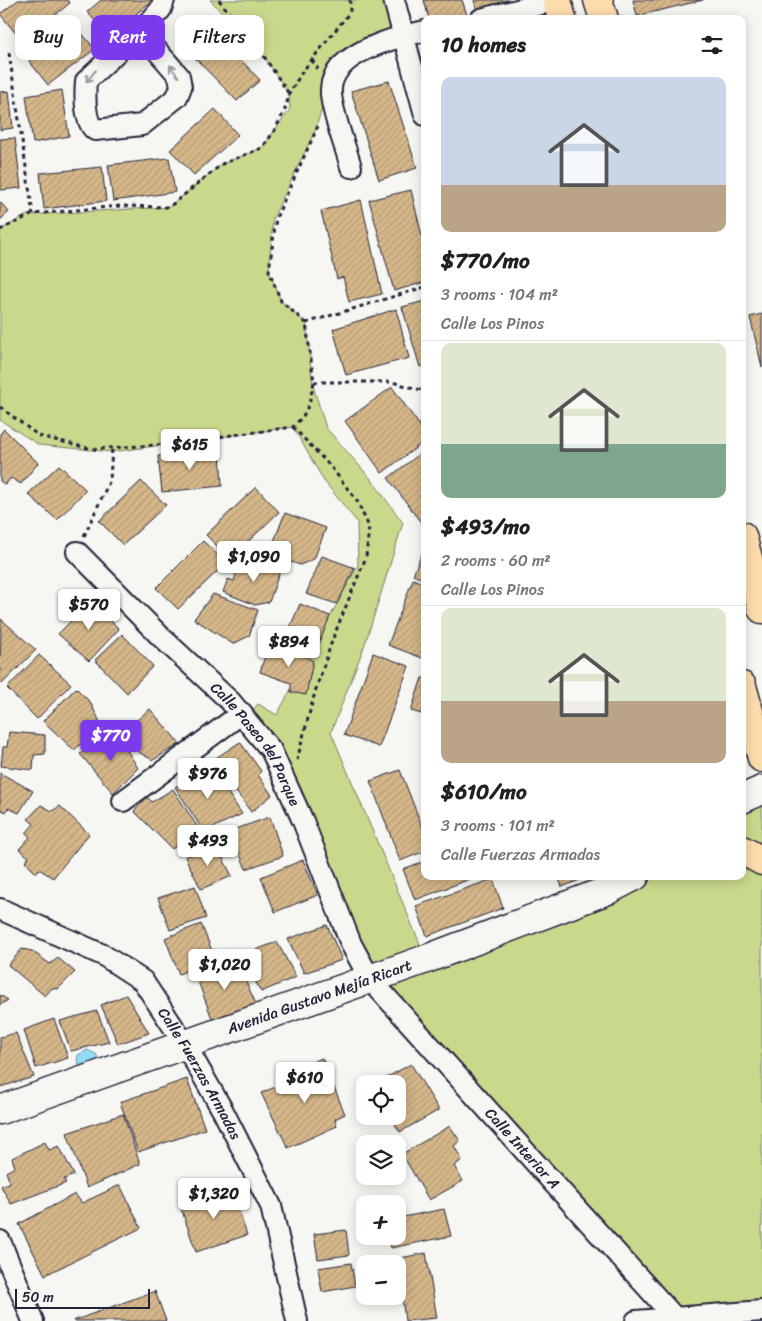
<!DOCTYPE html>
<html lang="en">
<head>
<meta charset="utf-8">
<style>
	:root { --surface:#fff; --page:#f6f6f6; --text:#202124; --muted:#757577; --line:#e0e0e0; --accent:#7c3aed }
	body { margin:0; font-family:Sriracha,sans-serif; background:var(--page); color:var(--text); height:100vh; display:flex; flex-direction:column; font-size:19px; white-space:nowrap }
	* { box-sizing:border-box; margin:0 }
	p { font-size:16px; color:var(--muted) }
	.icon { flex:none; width:28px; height:28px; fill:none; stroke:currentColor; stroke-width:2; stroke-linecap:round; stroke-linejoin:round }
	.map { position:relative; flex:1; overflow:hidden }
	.panel { position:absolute; left:421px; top:15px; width:325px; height:865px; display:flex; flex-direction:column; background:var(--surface); border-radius:10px; box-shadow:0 2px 12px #0003 }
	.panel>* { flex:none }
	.guide { position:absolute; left:15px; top:15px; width:331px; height:45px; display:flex; gap:10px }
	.fabs { position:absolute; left:356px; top:1075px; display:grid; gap:10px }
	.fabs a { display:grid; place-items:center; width:50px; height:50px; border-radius:10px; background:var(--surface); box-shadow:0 2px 12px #0003; font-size:25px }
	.scale { position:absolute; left:15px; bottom:12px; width:135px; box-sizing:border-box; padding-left:5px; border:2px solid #22223b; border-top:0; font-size:14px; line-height:18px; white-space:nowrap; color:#22223b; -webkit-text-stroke:4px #f6f6f2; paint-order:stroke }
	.price { position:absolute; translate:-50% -42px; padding:0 11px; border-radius:5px; background:#fff; color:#222; font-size:16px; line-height:32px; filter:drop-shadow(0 1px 2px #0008) }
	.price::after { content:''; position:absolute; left:50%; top:30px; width:15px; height:11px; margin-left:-8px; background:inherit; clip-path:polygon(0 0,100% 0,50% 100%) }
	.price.current { background:var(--accent); color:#fff }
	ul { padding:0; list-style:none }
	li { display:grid; align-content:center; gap:10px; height:265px; padding:0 20px }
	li+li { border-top:1px solid var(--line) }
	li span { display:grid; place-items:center; height:155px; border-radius:10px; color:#555 }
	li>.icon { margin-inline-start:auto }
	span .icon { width:90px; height:90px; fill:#fffc; stroke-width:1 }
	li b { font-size:21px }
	h2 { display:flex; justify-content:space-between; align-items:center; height:60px; padding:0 20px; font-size:21px }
	.pill { padding:0 18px; border-radius:10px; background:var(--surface); box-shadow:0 2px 12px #0003; font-size:18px; line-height:45px }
	.pill.current { background:var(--accent); color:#fff }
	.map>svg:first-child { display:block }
	.park { fill:#c9d98c; stroke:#767e64 }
	.water { fill:#91dcf2; stroke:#6592a9 }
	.building { fill:url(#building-hatch); stroke:#22223b }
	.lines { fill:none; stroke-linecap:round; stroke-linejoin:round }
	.street-casing { stroke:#22223b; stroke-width:24 }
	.secondary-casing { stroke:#22223b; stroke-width:31 }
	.primary-casing { stroke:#22223b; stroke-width:31 }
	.path { stroke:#22223b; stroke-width:3; stroke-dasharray:4 4; stroke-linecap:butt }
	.street { stroke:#f6f6f2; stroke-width:20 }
	.secondary { stroke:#f6f6f2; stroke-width:28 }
	.primary { stroke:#fddcac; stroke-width:28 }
	.oneway { stroke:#9797a0 }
	.labels { text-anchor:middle; stroke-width:4; stroke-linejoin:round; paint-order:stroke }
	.street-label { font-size:15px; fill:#22223b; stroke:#f6f6f2 }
</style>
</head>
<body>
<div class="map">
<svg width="762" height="1321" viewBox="0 0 762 1321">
	<defs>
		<pattern id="building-hatch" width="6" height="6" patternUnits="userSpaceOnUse" patternTransform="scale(1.25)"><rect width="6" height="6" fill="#d5b789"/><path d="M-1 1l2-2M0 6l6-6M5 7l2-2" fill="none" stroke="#b79d77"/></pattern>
	</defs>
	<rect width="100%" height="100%" fill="#f6f6f2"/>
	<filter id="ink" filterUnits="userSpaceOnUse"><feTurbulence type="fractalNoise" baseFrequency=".02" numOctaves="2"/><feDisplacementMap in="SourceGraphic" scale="10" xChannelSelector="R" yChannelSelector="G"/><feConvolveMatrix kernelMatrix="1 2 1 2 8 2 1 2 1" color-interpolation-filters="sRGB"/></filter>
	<g filter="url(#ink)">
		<polygon class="park" points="210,0 392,0 401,36 329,85 315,131 273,218 269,271 281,301 306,323 313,386 326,428 371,479 403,523 365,644 331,732 425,956 629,876 742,876 743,803 762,791 762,1306 675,1318 375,977 246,718 258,704 277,715 358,565 357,522 324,481 293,427 112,452 39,445 0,420 0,230 27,215 169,207 222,164 262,148 290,109 289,94 265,58"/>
		<polygon class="water" points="87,1050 96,1054 100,1062 81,1068 77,1060 78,1055"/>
		<g class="building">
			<polygon points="18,0 67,0 70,3 22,41 0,14"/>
			<polygon points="101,0 153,0 109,36 87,12"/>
			<polygon points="424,0 462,0 468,18 429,19"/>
			<polygon points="474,0 511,0 512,5 478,14"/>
			<polygon points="633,0 703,0 637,16"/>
			<polygon points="74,24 95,49 48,85 29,61"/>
			<polygon points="218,36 260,80 237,101 194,57"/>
			<polygon points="389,81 417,168 379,180 351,91"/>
			<polygon points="62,90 69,136 33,143 26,96"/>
			<polygon points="9,91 13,128 0,130 0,92"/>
			<polygon points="215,109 238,135 194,175 170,150"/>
			<polygon points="15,138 21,188 1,190 0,139"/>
			<polygon points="169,158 175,192 113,201 108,165"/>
			<polygon points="102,167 106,201 44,209 40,173"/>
			<polygon points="411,190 425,249 425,282 394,291 369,200"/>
			<polygon points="361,200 382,294 349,302 343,277 337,279 321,211"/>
			<polygon points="0,202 9,212 0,220"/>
			<polygon points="425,301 425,365 420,367 402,307"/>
			<polygon points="396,309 409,358 346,375 333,329"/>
			<polygon points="762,314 762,367 750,317"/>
			<polygon points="392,387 425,433 425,441 382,473 345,421"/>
			<polygon points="4,429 38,463 21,484 11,478 5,485 0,481 0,434"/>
			<polygon points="425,450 425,528 388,478"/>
			<polygon points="220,451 222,486 162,492 158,456"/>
			<polygon points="59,465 86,490 57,520 28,494"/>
			<polygon points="141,481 166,505 123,545 99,521"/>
			<polygon points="256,487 279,512 230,559 206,535"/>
			<polygon points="285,513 326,528 314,559 300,565 269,554"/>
			<polygon points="203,541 226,563 178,609 156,588"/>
			<polygon points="425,546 425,580 413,575"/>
			<polygon points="322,556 355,568 337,604 306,594"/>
			<polygon points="255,557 281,568 269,602 255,605 223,592 228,579 234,581 237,571 242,572 245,565 252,567"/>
			<polygon points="413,579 425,584 425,659 388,645"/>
			<polygon points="213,594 258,610 249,636 233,644 194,619"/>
			<polygon points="91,601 119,629 89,661 58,634"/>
			<polygon points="300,604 330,616 314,656 292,646 294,639 287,634"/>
			<polygon points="1,619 36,650 2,684 0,682"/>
			<polygon points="122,634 153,666 127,693 95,660"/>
			<polygon points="280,642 313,661 306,695 291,692 291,683 260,672 265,656"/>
			<polygon points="373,653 409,666 379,747 344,735"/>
			<polygon points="39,655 71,684 37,719 7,688"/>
			<polygon points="422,678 425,678 425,715 411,711"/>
			<polygon points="76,688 90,702 102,726 74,750 43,721"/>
			<polygon points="150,709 180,744 153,760 138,752 123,732"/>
			<polygon points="9,732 45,735 45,754 34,755 33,770 1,766 3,747 7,747"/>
			<polygon points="116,733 138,768 113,793 80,754"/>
			<polygon points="240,742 261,771 258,775 272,795 251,812 213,760"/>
			<polygon points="211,768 242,814 204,832 175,787"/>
			<polygon points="400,770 425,834 425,851 400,861 370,781"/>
			<polygon points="0,773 33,791 19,813 8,808 6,812 0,809"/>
			<polygon points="173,789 199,829 172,849 134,811 147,797 152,802"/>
			<polygon points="41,805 52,811 60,806 89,834 53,878 39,869 36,873 25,862 29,857 19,849 30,837 26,833 34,824 28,819"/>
			<polygon points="270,817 283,856 246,869 230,831"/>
			<polygon points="216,845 232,876 201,889 185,857"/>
			<polygon points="303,860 318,895 275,912 261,877"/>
			<polygon points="425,861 425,876 478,876 415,900 403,869"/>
			<polygon points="558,876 590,876 562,887"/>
			<polygon points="493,879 503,908 427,936 416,906"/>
			<polygon points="195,886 206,918 170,930 158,898"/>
			<polygon points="201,924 215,958 179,974 165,938"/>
			<polygon points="327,925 342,960 304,973 288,939"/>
			<polygon points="277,942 296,977 261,992 242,955"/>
			<polygon points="22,949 32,951 50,964 58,958 75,972 58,989 52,988 45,996 8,965"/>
			<polygon points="236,960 256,1004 213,1021 196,976"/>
			<polygon points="0,995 8,1000 0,1005"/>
			<polygon points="126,995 149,1033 118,1044 101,1005"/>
			<polygon points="97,1011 109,1042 71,1051 60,1021"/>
			<polygon points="54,1019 68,1058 36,1068 24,1030"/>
			<polygon points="16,1033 34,1077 0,1087 0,1037"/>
			<polygon points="322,1058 345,1114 335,1119 337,1126 288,1148 261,1093 299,1077 295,1069"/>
			<polygon points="411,1064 439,1110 400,1132 390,1116 398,1116 398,1084 375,1084"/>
			<polygon points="187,1079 205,1129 138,1152 120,1102"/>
			<polygon points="123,1114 140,1164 87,1188 67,1133"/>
			<polygon points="450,1126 460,1141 454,1146 462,1160 454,1166 463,1181 429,1200 402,1154"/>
			<polygon points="45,1142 49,1150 59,1146 74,1175 64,1179 66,1183 11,1204 1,1186 10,1182 6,1172 15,1167 12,1158"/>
			<polygon points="120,1185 141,1228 45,1275 19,1224 75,1194 82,1203"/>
			<polygon points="231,1188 247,1235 196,1252 180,1205"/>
			<polygon points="444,1209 451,1236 391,1248 389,1236 398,1236 398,1218"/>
			<polygon points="346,1230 349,1255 318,1259 314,1234"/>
			<polygon points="426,1253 437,1318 405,1321 398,1264 395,1259"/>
			<polygon points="351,1263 355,1286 322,1292 318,1268"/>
			<polygon points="155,1291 166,1321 73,1321"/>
		</g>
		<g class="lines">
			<g class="street-casing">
				<g id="street">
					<polyline points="394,0 425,115"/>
					<polyline points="481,19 557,0"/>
					<path d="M140 31 179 76 181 87 177 97 142 125 95 130C84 122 85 94 86 81L153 18 161 9 164 0"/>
					<path d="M351 167C346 148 329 105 331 88 334 52 397 37 425 31"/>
					<path id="s1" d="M77 552 161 637 230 701 271 750 303 821 351 944 370 979 675 1318"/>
					<polyline points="123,801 242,713"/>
					<path id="s2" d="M0 909 103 955 143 981 186 1046 223 1111 271 1206 297 1321"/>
					<polyline points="0,1241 33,1321"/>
					<polyline points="636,1321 762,1311"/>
				</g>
			</g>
			<g class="secondary-casing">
				<g id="secondary">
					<polyline points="742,799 762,790"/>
					<path id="s3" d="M0 1110 429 958 608 890 635 876"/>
				</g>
			</g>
			<g class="primary-casing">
				<g id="primary">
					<polyline points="557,0 562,19"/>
					<polyline points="598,0 604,19"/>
					<polyline points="742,536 762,609"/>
					<polyline points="742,686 762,758"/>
					<polyline points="742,850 762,861"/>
				</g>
			</g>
			<g class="path">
				<polyline points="219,0 265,58 289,94"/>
				<polyline points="9,53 33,214"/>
				<polyline points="312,60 318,69"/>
				<polyline points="0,230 33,214 120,206 169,207 222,164 262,148 275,130 286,107 289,94 302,72 350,12 350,0"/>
				<polyline points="306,323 425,287"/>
				<polyline points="314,382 392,382 425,391"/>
				<polyline points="0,407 39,436 92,449 157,445 293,427 303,416 309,404 314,382 306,323 281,301 269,271 276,218 318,126"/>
				<polyline points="293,427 331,467 357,501 369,527 366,557 333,638 315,692 297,760"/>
				<polyline points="84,536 110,480 112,448"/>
			</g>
			<use href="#street" class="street"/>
			<use href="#secondary" class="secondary"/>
			<use href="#primary" class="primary"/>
		</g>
		<defs><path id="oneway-shaft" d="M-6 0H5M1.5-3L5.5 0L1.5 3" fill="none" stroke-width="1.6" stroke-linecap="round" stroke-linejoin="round" transform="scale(1.25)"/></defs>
		<g class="oneway">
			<use href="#oneway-shaft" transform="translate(174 71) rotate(-127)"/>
			<use href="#oneway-shaft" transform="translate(91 76) rotate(130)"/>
		</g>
	</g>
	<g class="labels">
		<g class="street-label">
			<text dy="5" stroke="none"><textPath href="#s1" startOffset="264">Calle Paseo del Parque</textPath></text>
			<text dy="5" stroke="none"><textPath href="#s3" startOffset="339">Avenida Gustavo Mejía Ricart</textPath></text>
			<text dy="5" stroke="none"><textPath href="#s2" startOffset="269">Calle Fuerzas Armadas</textPath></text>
			<text dy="5" stroke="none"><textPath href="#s1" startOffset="755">Calle Interior A</textPath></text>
		</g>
	</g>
</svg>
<div class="fabs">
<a><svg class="icon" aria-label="locate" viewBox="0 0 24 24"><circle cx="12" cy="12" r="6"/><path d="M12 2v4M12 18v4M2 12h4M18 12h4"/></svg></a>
<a><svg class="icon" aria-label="layers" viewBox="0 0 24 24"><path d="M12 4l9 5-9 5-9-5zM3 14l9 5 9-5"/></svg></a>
<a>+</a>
<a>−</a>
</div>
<div class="scale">50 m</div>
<b class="price" style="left:190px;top:471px">$615</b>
<b class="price" style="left:254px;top:583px">$1,090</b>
<b class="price" style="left:89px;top:631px">$570</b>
<b class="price" style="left:289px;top:668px">$894</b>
<b class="price current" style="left:111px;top:762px">$770</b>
<b class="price" style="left:208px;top:800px">$976</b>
<b class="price" style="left:208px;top:867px">$493</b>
<b class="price" style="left:225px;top:991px">$1,020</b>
<b class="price" style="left:305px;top:1104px">$610</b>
<b class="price" style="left:214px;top:1220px">$1,320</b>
<div class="guide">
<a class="pill">Buy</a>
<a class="pill current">Rent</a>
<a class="pill">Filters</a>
</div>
<section class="panel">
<h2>10 homes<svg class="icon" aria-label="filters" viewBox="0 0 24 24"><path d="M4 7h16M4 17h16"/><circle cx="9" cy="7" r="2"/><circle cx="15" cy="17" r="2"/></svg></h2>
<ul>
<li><span style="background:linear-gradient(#c9d6e8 70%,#b9a48a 0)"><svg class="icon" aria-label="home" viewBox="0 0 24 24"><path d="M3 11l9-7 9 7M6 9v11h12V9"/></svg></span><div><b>$770/mo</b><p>3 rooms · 104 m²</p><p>Calle Los Pinos</p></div></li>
<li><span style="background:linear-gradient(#dfe7d0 65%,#7fa58c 0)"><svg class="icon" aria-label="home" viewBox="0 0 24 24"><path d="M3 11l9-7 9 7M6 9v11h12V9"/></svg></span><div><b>$493/mo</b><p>2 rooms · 60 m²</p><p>Calle Los Pinos</p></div></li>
<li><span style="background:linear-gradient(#dfe7d0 60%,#b9a48a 0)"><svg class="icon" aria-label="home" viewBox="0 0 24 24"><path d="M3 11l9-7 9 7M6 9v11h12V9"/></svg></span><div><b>$610/mo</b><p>3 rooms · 101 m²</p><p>Calle Fuerzas Armadas</p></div></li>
</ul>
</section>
</div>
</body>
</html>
